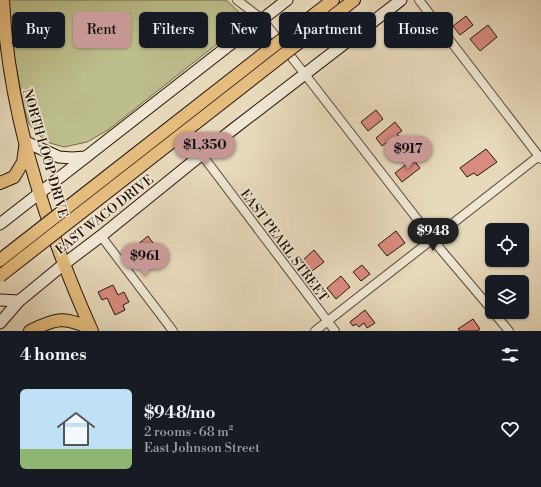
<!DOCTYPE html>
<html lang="en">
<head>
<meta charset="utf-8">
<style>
	:root { --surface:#171b24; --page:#242831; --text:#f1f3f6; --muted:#9ea1a6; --line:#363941; --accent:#c59692 }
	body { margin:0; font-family:"Libre Bodoni",serif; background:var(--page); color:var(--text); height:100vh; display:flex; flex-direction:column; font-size:15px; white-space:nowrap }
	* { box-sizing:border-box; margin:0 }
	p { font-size:13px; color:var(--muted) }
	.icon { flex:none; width:22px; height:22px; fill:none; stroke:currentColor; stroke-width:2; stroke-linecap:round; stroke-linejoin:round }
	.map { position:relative; height:331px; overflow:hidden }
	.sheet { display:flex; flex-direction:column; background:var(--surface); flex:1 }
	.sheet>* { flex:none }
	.hud { position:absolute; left:12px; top:12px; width:517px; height:36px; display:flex; gap:8px }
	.tools { position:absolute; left:485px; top:223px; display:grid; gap:8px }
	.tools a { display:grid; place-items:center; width:44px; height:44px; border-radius:6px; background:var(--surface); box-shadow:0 1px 3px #0004; font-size:20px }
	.price { position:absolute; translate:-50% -34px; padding:0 9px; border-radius:14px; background:var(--accent); color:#111; font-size:13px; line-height:26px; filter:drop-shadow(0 1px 2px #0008) }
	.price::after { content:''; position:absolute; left:50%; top:24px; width:12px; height:9px; margin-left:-6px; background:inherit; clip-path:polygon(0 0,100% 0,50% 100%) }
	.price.selected { background:#222; color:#fff }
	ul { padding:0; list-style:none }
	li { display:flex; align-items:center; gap:12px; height:100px; padding:0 20px }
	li+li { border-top:1px solid var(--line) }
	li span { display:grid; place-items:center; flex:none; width:112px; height:80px; border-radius:6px; color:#555 }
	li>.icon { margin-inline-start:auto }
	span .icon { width:48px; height:48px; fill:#fffc; stroke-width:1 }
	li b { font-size:17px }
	h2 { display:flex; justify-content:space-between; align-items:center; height:48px; padding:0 20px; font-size:17px }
	.tag { padding:0 14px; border-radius:6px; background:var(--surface); box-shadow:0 1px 3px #0004; font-size:14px; line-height:36px }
	.tag.selected { background:var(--accent); color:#111 }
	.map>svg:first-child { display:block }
	.green { fill:#bcbe8c; stroke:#716a4a }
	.building { fill:#da8b7f; stroke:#261507 }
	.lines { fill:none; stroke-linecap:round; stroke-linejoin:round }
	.street-casing { stroke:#564634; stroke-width:10 }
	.secondary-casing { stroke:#261507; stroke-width:13 }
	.primary-casing { stroke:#261507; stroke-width:14 }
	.street { stroke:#efe6d3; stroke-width:8 }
	.secondary { stroke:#efe6d3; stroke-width:11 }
	.primary { stroke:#e4bc7e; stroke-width:12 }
	.primary-bridge-casing { stroke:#261507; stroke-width:14; stroke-linecap:butt }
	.primary-bridge { stroke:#e4bc7e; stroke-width:12 }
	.labels { text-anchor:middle; stroke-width:3; stroke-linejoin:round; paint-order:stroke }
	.street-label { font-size:13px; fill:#261507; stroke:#efe6d3 }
</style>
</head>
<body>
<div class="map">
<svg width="541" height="331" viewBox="0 0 541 331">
	<rect width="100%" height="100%" fill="#e7d9bb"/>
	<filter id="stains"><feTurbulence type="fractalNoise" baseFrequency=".005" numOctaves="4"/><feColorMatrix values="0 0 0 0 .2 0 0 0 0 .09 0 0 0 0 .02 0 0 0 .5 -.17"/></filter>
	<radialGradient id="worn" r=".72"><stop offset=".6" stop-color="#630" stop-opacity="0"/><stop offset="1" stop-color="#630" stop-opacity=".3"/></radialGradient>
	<polygon class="green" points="8,0 226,0 240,13 243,20 241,25 108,130 87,142 64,147 50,143 40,136 29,124 24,108 14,55"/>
	<g class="building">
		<polygon points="466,16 473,25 460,35 453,26"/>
		<polygon points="488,25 497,37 480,51 470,39"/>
		<polygon points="376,110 383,119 368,131 361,122"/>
		<polygon points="395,122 402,131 397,134 400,137 393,143 390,140 382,146 376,138"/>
		<polygon points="486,149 497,162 477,176 474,173 467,177 460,168"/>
		<polygon points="413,159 420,168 402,182 395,173"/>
		<polygon points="396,231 405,243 387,256 378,245"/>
		<polygon points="148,236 156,247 139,260 131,250"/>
		<polygon points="314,250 324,262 312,271 303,260"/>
		<polygon points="362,265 370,274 361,281 353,272"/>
		<polygon points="341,276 350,287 336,299 327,288"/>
		<polygon points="113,285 118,295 124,292 129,302 123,305 125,310 115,315 107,298 102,300 98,292"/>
		<polygon points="365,310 375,323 367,328 364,323 359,327 356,324 353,326 350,322"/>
		<polygon points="473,319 480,329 477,331 460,331 458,329"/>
	</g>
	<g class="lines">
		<g class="street-casing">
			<g id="street">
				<polyline points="237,0 262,19 442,251 492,310"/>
				<polyline points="419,0 541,159"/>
				<polyline points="202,155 335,331"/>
				<polyline points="101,236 173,331"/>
				<polyline points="493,312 509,331"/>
				<polyline points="315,331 539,156"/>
			</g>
		</g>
		<g class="secondary-casing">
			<g id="secondary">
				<polyline points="26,142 59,157 72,158 86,157"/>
				<polyline points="0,224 287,0"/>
				<polyline points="0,300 19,301"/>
				<polyline points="0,323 19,301 64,264 101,236 227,134 401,0"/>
			</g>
		</g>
		<g class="primary-casing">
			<g id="primary">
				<path d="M3 0C8 113 46 228 92 331"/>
				<polyline points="307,20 333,0"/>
				<polyline points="315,30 354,0"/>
				<polyline points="0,183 14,177 23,162 25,148"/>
				<path d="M30 331C56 318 65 316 91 329"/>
			</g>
		</g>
		<use href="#street" class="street"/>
		<use href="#secondary" class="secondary"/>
		<use href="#primary" class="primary"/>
		<g class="primary-bridge-casing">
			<g id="primary-bridge">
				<polyline points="0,260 307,20"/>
				<polyline points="0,276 315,30"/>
			</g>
		</g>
		<use href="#primary-bridge" class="primary-bridge"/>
	</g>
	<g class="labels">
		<g class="street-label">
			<text transform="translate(46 153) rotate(74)" y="5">NORTH LOOP DRIVE</text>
			<text transform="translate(104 214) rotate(-38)" y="5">EAST WACO DRIVE</text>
			<text transform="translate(285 245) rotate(53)" y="5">EAST PEARL STREET</text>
		</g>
	</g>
	<rect width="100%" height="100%" filter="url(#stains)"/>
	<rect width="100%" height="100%" fill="url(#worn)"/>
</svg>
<div class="tools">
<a><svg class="icon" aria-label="locate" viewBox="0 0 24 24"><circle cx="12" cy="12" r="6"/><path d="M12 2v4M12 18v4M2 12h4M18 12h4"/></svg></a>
<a><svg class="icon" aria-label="layers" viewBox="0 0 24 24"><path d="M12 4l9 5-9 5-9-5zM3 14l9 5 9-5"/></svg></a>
</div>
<b class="price" style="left:205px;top:166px">$1,350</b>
<b class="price" style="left:408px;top:170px">$917</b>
<b class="price selected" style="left:433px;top:252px">$948</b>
<b class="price" style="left:145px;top:277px">$961</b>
<div class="hud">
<a class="tag">Buy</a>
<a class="tag selected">Rent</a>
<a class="tag">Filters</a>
<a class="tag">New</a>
<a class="tag">Apartment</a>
<a class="tag">House</a>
</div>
</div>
<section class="sheet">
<h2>4 homes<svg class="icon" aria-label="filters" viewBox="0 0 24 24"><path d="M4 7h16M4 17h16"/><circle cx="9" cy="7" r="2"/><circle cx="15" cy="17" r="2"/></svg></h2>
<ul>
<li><span style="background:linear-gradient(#bfe0f5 75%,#8fb573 0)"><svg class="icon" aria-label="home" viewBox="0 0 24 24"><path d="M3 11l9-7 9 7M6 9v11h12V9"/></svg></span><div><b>$948/mo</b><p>2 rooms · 68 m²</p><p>East Johnson Street</p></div><svg class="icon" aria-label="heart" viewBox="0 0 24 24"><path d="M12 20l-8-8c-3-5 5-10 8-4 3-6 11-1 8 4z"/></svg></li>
</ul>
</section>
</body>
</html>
